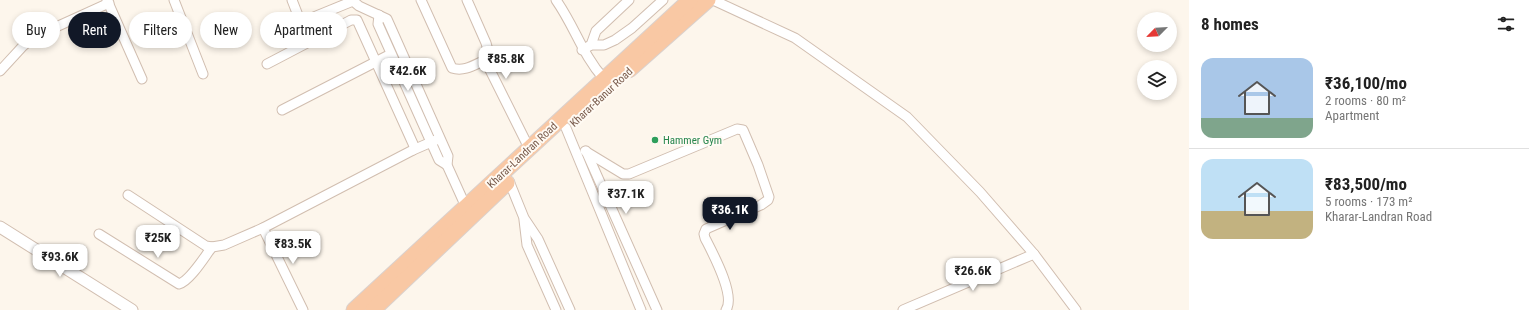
<!DOCTYPE html>
<html lang="en">
<head>
<meta charset="utf-8">
<style>
	:root { --surface:#fff; --page:#f6f6f6; --text:#222; --muted:#767676; --line:#e0e0e0; --accent:#111827 }
	body { margin:0; font-family:"Roboto Condensed",sans-serif; background:var(--page); color:var(--text); height:100vh; display:flex; flex-direction:column; font-size:15px; white-space:nowrap }
	* { box-sizing:border-box; margin:0 }
	p { font-size:13px; color:var(--muted) }
	.icon { flex:none; width:22px; height:22px; fill:none; stroke:currentColor; stroke-width:2; stroke-linecap:round; stroke-linejoin:round }
	.map { position:relative; flex:1; overflow:hidden }
	.sheet { display:flex; flex-direction:column; background:var(--surface); width:340px }
	.sheet>* { flex:none }
	.hud { position:absolute; left:12px; top:12px; width:380px; height:36px; display:flex; gap:8px }
	.needle { width:26px; rotate:246deg }
	.fabs { position:absolute; left:1137px; top:12px; display:grid; gap:8px }
	.fabs a { display:grid; place-items:center; width:40px; height:40px; border-radius:50%; background:var(--surface); box-shadow:0 2px 6px #0003; font-size:20px }
	.price { position:absolute; translate:-50% -34px; padding:0 9px; border-radius:8px; background:#fff; color:#222; font-size:13px; line-height:26px; filter:drop-shadow(0 1px 2px #0008) }
	.price::after { content:''; position:absolute; left:50%; top:24px; width:12px; height:9px; margin-left:-6px; background:inherit; clip-path:polygon(0 0,100% 0,50% 100%) }
	.price.current { background:var(--accent); color:#fff }
	ul { padding:0; list-style:none }
	li { display:flex; align-items:center; gap:12px; height:100px; padding:0 12px }
	li+li { border-top:1px solid var(--line) }
	li span { display:grid; place-items:center; flex:none; width:112px; height:80px; border-radius:12px; color:#555 }
	li>.icon { margin-inline-start:auto }
	span .icon { width:48px; height:48px; fill:#fffc; stroke-width:1 }
	li b { font-size:17px }
	h2 { display:flex; justify-content:space-between; align-items:center; height:48px; padding:0 12px; font-size:17px }
	.tag { padding:0 14px; border-radius:18px; background:var(--surface); box-shadow:0 2px 6px #0003; font-size:14px; line-height:36px }
	.tag.current { background:var(--accent); color:#fff }
	main { display:flex; flex:1; min-height:0 }
	.map>svg:first-child { display:block }
	.lines { fill:none; stroke-linecap:round; stroke-linejoin:round }
	.minor-casing { stroke:#d1beb0; stroke-width:11 }
	.tertiary-casing { stroke:#d1beb0; stroke-width:13 }
	.trunk-casing { stroke:#dad1cd; stroke-width:17 }
	.minor { stroke:#fff; stroke-width:9 }
	.tertiary { stroke:#fff; stroke-width:11 }
	.trunk { stroke:#f9c8a4; stroke-width:15 }
	.leisure-dot { fill:#2e9e5b; stroke:#fffaf3; stroke-width:1.5 }
	.labels { text-anchor:middle; stroke-width:4; stroke-linejoin:round; paint-order:stroke }
	.street-label { font-size:11px; fill:#7a5c4d; stroke:#fffaf3 }
	.leisure-label { font-size:11px; fill:#27864d; stroke:#fffaf3; text-anchor:start }
</style>
</head>
<body>
<main>
<div class="map">
<svg width="1189" height="310" viewBox="0 0 1189 310">
	<rect width="100%" height="100%" fill="#fdf6ec"/>
	<g class="lines">
		<g class="minor-casing">
			<g id="minor">
				<polyline points="107,0 142,79"/>
				<polyline points="174,0 203,74"/>
				<polyline points="292,0 299,18 304,21 353,1"/>
				<polyline points="352,0 359,6 387,19 448,156 447,165 466,207"/>
				<path d="M421 0 452 68C464 72 474 65 485 60L529 148"/>
				<polyline points="467,0 486,43 489,54 485,60"/>
				<path d="M556 0C575 27 582 54 604 79"/>
				<polyline points="713,0 795,38 907,117 980,192 1034,254 1076,310"/>
				<polyline points="379,15 378,24 439,160 447,165"/>
				<polyline points="591,45 596,31 629,0"/>
				<polyline points="582,50 591,45 604,45 615,40 632,28 663,0"/>
				<polyline points="0,71 23,46 34,37 109,3"/>
				<polyline points="282,110 391,54"/>
				<polyline points="566,128 641,310"/>
				<polyline points="413,150 436,140"/>
				<path d="M585 151 623 174H629L737 129 743 130 758 165 769 197 768 200 761 205 706 229 704 234 705 238C712 252 736 295 726 310"/>
				<polyline points="586,151 657,310"/>
				<polyline points="509,181 524,218 538,239 570,310"/>
				<polyline points="128,195 206,246 212,247 224,245 263,228 413,150 414,146 357,20 351,20 267,64"/>
				<polyline points="524,220 527,245 556,310"/>
				<polyline points="263,228 303,310"/>
				<path d="M99 234 179 284C190 281 205 256 212 247"/>
				<polyline points="903,310 1034,254"/>
			</g>
		</g>
		<g class="tertiary-casing">
			<polyline id="tertiary" points="0,227 132,310"/>
		</g>
		<g class="trunk-casing">
			<g id="trunk">
				<polyline points="629,70 708,0"/>
				<polyline points="354,310 690,0"/>
				<polyline points="373,310 507,183"/>
			</g>
		</g>
		<use href="#minor" class="minor"/>
		<use href="#tertiary" class="tertiary"/>
		<use href="#trunk" class="trunk"/>
	</g>
	<circle class="leisure-dot" cx="655" cy="140" r="4"/>
	<g class="labels">
		<g class="street-label">
			<text transform="translate(601 97) rotate(-43)" y="4">Kharar-Banur Road</text>
			<text transform="translate(522 155) rotate(-43)" y="4">Kharar-Landran Road</text>
		</g>
		<g class="leisure-label">
			<text x="663" y="144">Hammer Gym</text>
		</g>
	</g>
</svg>
<div class="fabs">
<a><svg class="needle" viewBox="-14 -14 28 28"><path d="M0-13l5 13h-10z" fill="#e53935"/><path d="M0 13l5-13h-10z" fill="#767676"/></svg></a>
<a><svg class="icon" aria-label="layers" viewBox="0 0 24 24"><path d="M12 4l9 5-9 5-9-5zM3 14l9 5 9-5"/></svg></a>
</div>
<b class="price" style="left:506px;top:80px">₹85.8K</b>
<b class="price" style="left:408px;top:92px">₹42.6K</b>
<b class="price" style="left:626px;top:215px">₹37.1K</b>
<b class="price current" style="left:730px;top:231px">₹36.1K</b>
<b class="price" style="left:158px;top:259px">₹25K</b>
<b class="price" style="left:293px;top:265px">₹83.5K</b>
<b class="price" style="left:60px;top:278px">₹93.6K</b>
<b class="price" style="left:973px;top:292px">₹26.6K</b>
<div class="hud">
<a class="tag">Buy</a>
<a class="tag current">Rent</a>
<a class="tag">Filters</a>
<a class="tag">New</a>
<a class="tag">Apartment</a>
</div>
</div>
<section class="sheet">
<h2>8 homes<svg class="icon" aria-label="filters" viewBox="0 0 24 24"><path d="M4 7h16M4 17h16"/><circle cx="9" cy="7" r="2"/><circle cx="15" cy="17" r="2"/></svg></h2>
<ul>
<li><span style="background:linear-gradient(#a9c7e8 75%,#7fa58c 0)"><svg class="icon" aria-label="home" viewBox="0 0 24 24"><path d="M3 11l9-7 9 7M6 9v11h12V9"/></svg></span><div><b>₹36,100/mo</b><p>2 rooms · 80 m²</p><p>Apartment</p></div></li>
<li><span style="background:linear-gradient(#bfe0f5 65%,#c2b280 0)"><svg class="icon" aria-label="home" viewBox="0 0 24 24"><path d="M3 11l9-7 9 7M6 9v11h12V9"/></svg></span><div><b>₹83,500/mo</b><p>5 rooms · 173 m²</p><p>Kharar-Landran Road</p></div></li>
</ul>
</section>
</main>
</body>
</html>
